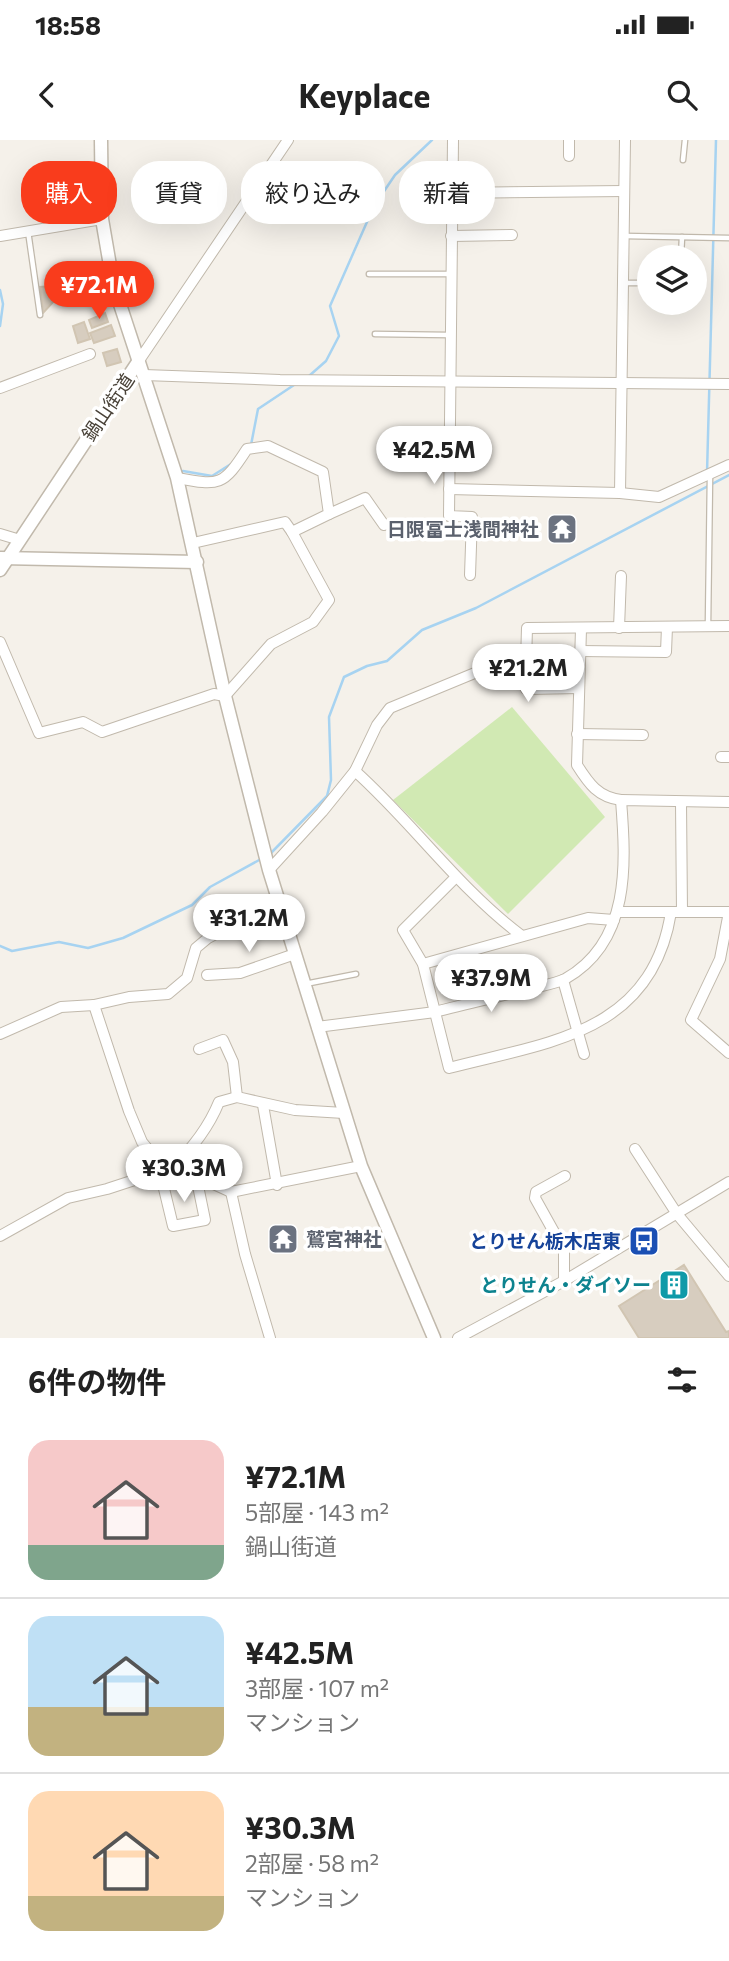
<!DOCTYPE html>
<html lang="ja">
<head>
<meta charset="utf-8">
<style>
	:root { --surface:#fff; --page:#f2f2f2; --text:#222; --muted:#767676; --line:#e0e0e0; --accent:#f93c1c }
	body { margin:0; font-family:Commissioner,"Noto Sans JP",sans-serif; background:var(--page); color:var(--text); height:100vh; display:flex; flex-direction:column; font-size:26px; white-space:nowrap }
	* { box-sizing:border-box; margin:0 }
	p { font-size:23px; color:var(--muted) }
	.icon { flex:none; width:38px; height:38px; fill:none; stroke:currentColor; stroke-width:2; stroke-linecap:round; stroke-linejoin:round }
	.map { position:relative; height:1198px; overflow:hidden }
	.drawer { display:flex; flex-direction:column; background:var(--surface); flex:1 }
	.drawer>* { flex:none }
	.banner { position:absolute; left:21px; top:21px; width:688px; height:63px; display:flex; gap:14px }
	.controls { position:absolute; left:637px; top:105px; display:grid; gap:14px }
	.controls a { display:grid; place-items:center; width:70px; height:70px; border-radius:50%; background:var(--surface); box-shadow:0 7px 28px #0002; font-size:35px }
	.price { position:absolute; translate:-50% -60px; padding:0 16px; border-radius:24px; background:#fff; color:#222; font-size:23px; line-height:46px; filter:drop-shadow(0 2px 4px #0008) }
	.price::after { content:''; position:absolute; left:50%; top:42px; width:21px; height:16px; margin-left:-10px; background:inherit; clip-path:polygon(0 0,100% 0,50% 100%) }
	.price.active { background:var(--accent); color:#fff }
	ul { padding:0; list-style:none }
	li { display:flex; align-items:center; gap:21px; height:175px; padding:0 28px }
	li+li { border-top:2px solid var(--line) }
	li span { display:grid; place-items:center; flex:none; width:196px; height:140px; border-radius:21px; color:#555 }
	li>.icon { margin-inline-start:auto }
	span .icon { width:84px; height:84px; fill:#fffc; stroke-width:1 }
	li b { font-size:30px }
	h2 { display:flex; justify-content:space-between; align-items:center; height:84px; padding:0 28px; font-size:30px }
	.chip { padding:0 24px; border-radius:28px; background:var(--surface); box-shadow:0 7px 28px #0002; font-size:24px; line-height:63px }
	.chip.active { background:var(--accent); color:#fff }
	.status { display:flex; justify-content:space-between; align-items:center; height:49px; padding:0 35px; background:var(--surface); direction:ltr }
	.status svg { height:19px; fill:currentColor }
	header { display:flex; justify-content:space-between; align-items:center; height:91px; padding:0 28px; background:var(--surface); font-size:32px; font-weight:700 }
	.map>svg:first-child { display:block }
	.green { fill:#d1e9b3 }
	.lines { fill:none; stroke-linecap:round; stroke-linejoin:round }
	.stream { stroke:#a7d3f1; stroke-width:2.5 }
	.building { fill:#d7cdbf; stroke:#d1c5b2; stroke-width:2 }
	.service-casing { stroke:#c1b9ac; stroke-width:7 }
	.minor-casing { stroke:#c1b9ac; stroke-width:12 }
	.tertiary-casing { stroke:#c1b9ac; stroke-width:15 }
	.service { stroke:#fff; stroke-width:4.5 }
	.minor { stroke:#fff; stroke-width:10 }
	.tertiary { stroke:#fff; stroke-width:12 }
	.labels { text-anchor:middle; stroke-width:7; stroke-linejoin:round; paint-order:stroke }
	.street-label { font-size:19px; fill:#494238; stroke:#fff }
	.worship-label { font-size:19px; font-weight:bold; fill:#5b616d; stroke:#fff; text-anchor:end }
	.transit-label { font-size:19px; font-weight:bold; fill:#164399; stroke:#fff; text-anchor:end }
	.culture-label { font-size:19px; font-weight:bold; fill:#0d838f; stroke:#fff; text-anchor:end }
</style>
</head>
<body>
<div class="status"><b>18:58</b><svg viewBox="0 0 49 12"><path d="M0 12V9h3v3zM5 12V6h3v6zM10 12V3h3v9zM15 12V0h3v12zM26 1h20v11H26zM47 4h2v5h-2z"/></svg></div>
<header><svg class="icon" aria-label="back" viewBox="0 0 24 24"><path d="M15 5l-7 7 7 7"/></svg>Keyplace<svg class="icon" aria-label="search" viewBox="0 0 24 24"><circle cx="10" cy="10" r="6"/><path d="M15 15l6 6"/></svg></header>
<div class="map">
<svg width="729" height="1198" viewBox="0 0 729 1198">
	<rect width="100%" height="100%" fill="#f5f1ea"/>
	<polygon class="green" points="512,567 605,677 508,774 393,660"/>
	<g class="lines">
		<g class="stream">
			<polyline points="0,150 3,164 0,186"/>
			<polyline points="309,236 326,221 339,196 330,166 374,66 395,35 432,0"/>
			<polyline points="251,305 258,269 297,243"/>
			<polyline points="183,331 212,336 231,324"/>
			<polyline points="707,333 716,0"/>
			<polyline points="270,714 327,656 331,640 329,577 344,537 367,526 387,521 422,490 476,468 729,335"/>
			<polyline points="0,806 12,811 59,802 88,808 123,798 192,765 210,747 261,719"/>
		</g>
	</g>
	<g class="building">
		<polygon points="52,146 55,160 43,173 40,147"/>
		<polygon points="105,173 108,182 92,188 89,180"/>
		<polygon points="84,182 90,199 78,203 73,186"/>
		<polygon points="111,185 115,196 94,203 90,193"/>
		<polygon points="117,209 121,222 107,226 103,213"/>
		<polygon points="684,1125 726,1192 729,1191 729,1198 639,1198 619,1166"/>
	</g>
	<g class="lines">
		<g class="service-casing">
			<g id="service">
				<polyline points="683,20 685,0"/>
				<polyline points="255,50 327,73 338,64 342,41"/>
				<polyline points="28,91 40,175"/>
				<polyline points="625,96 729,98"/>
				<polyline points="681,117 682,97"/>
				<polyline points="369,134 450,134"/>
				<polyline points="624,143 649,143"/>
				<polyline points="375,194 449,195"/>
				<polyline points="708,485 710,336"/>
				<polyline points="305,844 356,834"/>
			</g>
		</g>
		<g class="minor-casing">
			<g id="minor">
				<polyline points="453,0 449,376 472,377 470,435"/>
				<polyline points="569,16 569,0"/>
				<polyline points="452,53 624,51"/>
				<polyline points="0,96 102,79"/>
				<polyline points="451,96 512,95"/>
				<polyline points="138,222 288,0"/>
				<polyline points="144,235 280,240 729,244"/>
				<polyline points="0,248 90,214"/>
				<polyline points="449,349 620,353 659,357 729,325"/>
				<polyline points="620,353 625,0"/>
				<polyline points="329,374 365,358 384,385"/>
				<polyline points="0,394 20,400"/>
				<polyline points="193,403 285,382 292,392"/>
				<polyline points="619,488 621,436"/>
				<path d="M581 489 577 625C589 644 598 657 621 660"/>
				<path d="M0 502 39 593 83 582 102 592 214 554 225 556 271 504 313 482 329 460 292 392 329 374 323 332 268 306 247 309C223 346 220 346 177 338"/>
				<polyline points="580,511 666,512 667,487"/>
				<polyline points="526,522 526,549 579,548"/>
				<polyline points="577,594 643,595"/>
				<polyline points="721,617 729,617"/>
				<path d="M355 631C413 683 459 749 522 796"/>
				<polyline points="681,663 682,772"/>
				<polyline points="269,730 322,672 355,631 377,585 390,568 482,530 485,526 526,522 527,488 729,486"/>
				<polyline points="618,772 729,772"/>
				<path d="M671 772C652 894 548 902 449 928L435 872C466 864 497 857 529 849 540 846 555 844 565 839 631 802 626 724 621 660L729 662"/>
				<polyline points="729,772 720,819 691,880 729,913"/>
				<polyline points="423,824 588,778 614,780"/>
				<polyline points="207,835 240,833 295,814"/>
				<polyline points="563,840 584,914"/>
				<polyline points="94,865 129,971 142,1002 165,1030 196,1036 231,1052 361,1026"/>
				<polyline points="317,887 435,872 423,824 403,790 456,737"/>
				<polyline points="0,894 61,867 94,865 129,857 168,854 187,838 196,808 208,798 278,760"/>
				<polyline points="199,909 223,900 233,922 237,957"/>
				<polyline points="263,965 277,1045"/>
				<polyline points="635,1009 677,1074 729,1136"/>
				<path d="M171 1029C192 1009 208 989 219 962L237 957 295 970 344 973"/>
				<polyline points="160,1032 173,1086 205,1080 196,1036"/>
				<polyline points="231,1052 245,1114 270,1198"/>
				<polyline points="0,1096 68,1058 107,1049 165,1030"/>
				<polyline points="564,1141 564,1110 535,1058 536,1052 565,1036"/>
				<polyline points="458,1198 564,1141 729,1042"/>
			</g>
		</g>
		<g class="tertiary-casing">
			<g id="tertiary">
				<polyline points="101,0 102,79 113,143 177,338 225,556 269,730 361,1026 434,1198"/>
				<polyline points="1,418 197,422"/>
				<polyline points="0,430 138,222"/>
			</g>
		</g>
		<use href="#service" class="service"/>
		<use href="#minor" class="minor"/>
		<use href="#tertiary" class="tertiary"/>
	</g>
	<defs>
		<g id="temple-square" transform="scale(1.575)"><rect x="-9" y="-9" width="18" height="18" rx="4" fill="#6b7280" stroke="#fff"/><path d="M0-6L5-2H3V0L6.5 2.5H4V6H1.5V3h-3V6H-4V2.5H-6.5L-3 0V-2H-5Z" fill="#fff"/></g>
		<g id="bus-square" transform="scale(1.575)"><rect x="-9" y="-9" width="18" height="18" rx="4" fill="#1a4fb4" stroke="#fff"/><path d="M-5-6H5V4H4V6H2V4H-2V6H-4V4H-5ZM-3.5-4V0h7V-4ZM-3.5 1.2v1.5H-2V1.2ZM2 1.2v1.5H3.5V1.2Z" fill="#fff"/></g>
		<g id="building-square" transform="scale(1.575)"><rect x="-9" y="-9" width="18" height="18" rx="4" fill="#0f9aa8" stroke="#fff"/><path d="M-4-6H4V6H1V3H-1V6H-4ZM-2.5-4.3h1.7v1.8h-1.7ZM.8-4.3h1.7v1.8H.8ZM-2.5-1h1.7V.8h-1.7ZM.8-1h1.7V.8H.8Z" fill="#fff"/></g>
	</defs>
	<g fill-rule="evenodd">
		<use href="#temple-square" x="562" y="389"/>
		<use href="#temple-square" x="283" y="1099"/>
		<use href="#bus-square" x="644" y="1101"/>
		<use href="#building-square" x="674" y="1145"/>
	</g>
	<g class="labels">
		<g class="street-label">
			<text transform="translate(108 267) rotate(-56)" y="7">鍋山街道</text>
		</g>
		<g class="worship-label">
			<text x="539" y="396">日限冨士浅間神社</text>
			<text x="306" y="1106" text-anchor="start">鷲宮神社</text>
		</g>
		<g class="transit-label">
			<text x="621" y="1108">とりせん栃木店東</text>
		</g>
		<g class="culture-label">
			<text x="651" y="1152">とりせん・ダイソー</text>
		</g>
	</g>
</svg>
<div class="controls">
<a><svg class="icon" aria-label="layers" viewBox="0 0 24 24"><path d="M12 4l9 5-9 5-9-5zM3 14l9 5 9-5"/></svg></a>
</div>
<b class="price active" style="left:99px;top:181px">¥72.1M</b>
<b class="price" style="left:434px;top:346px">¥42.5M</b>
<b class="price" style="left:528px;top:564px">¥21.2M</b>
<b class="price" style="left:249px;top:814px">¥31.2M</b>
<b class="price" style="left:491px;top:874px">¥37.9M</b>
<b class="price" style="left:184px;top:1064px">¥30.3M</b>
<div class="banner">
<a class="chip active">購入</a>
<a class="chip">賃貸</a>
<a class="chip">絞り込み</a>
<a class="chip">新着</a>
</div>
</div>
<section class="drawer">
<h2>6件の物件<svg class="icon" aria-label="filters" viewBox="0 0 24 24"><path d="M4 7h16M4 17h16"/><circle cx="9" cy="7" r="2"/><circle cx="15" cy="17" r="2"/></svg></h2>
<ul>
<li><span style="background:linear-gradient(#f6c9c9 75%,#7fa58c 0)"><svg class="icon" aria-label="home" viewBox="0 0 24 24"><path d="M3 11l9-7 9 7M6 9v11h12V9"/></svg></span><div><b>¥72.1M</b><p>5部屋 · 143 m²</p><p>鍋山街道</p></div></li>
<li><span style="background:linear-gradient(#bfe0f5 65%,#c2b280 0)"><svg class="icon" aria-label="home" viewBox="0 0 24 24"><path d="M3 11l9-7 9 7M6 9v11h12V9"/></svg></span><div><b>¥42.5M</b><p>3部屋 · 107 m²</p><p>マンション</p></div></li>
<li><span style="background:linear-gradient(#ffd9b3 75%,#c2b280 0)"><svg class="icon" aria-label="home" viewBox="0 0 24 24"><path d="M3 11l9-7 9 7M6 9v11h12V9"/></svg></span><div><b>¥30.3M</b><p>2部屋 · 58 m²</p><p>マンション</p></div></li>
</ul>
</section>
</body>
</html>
